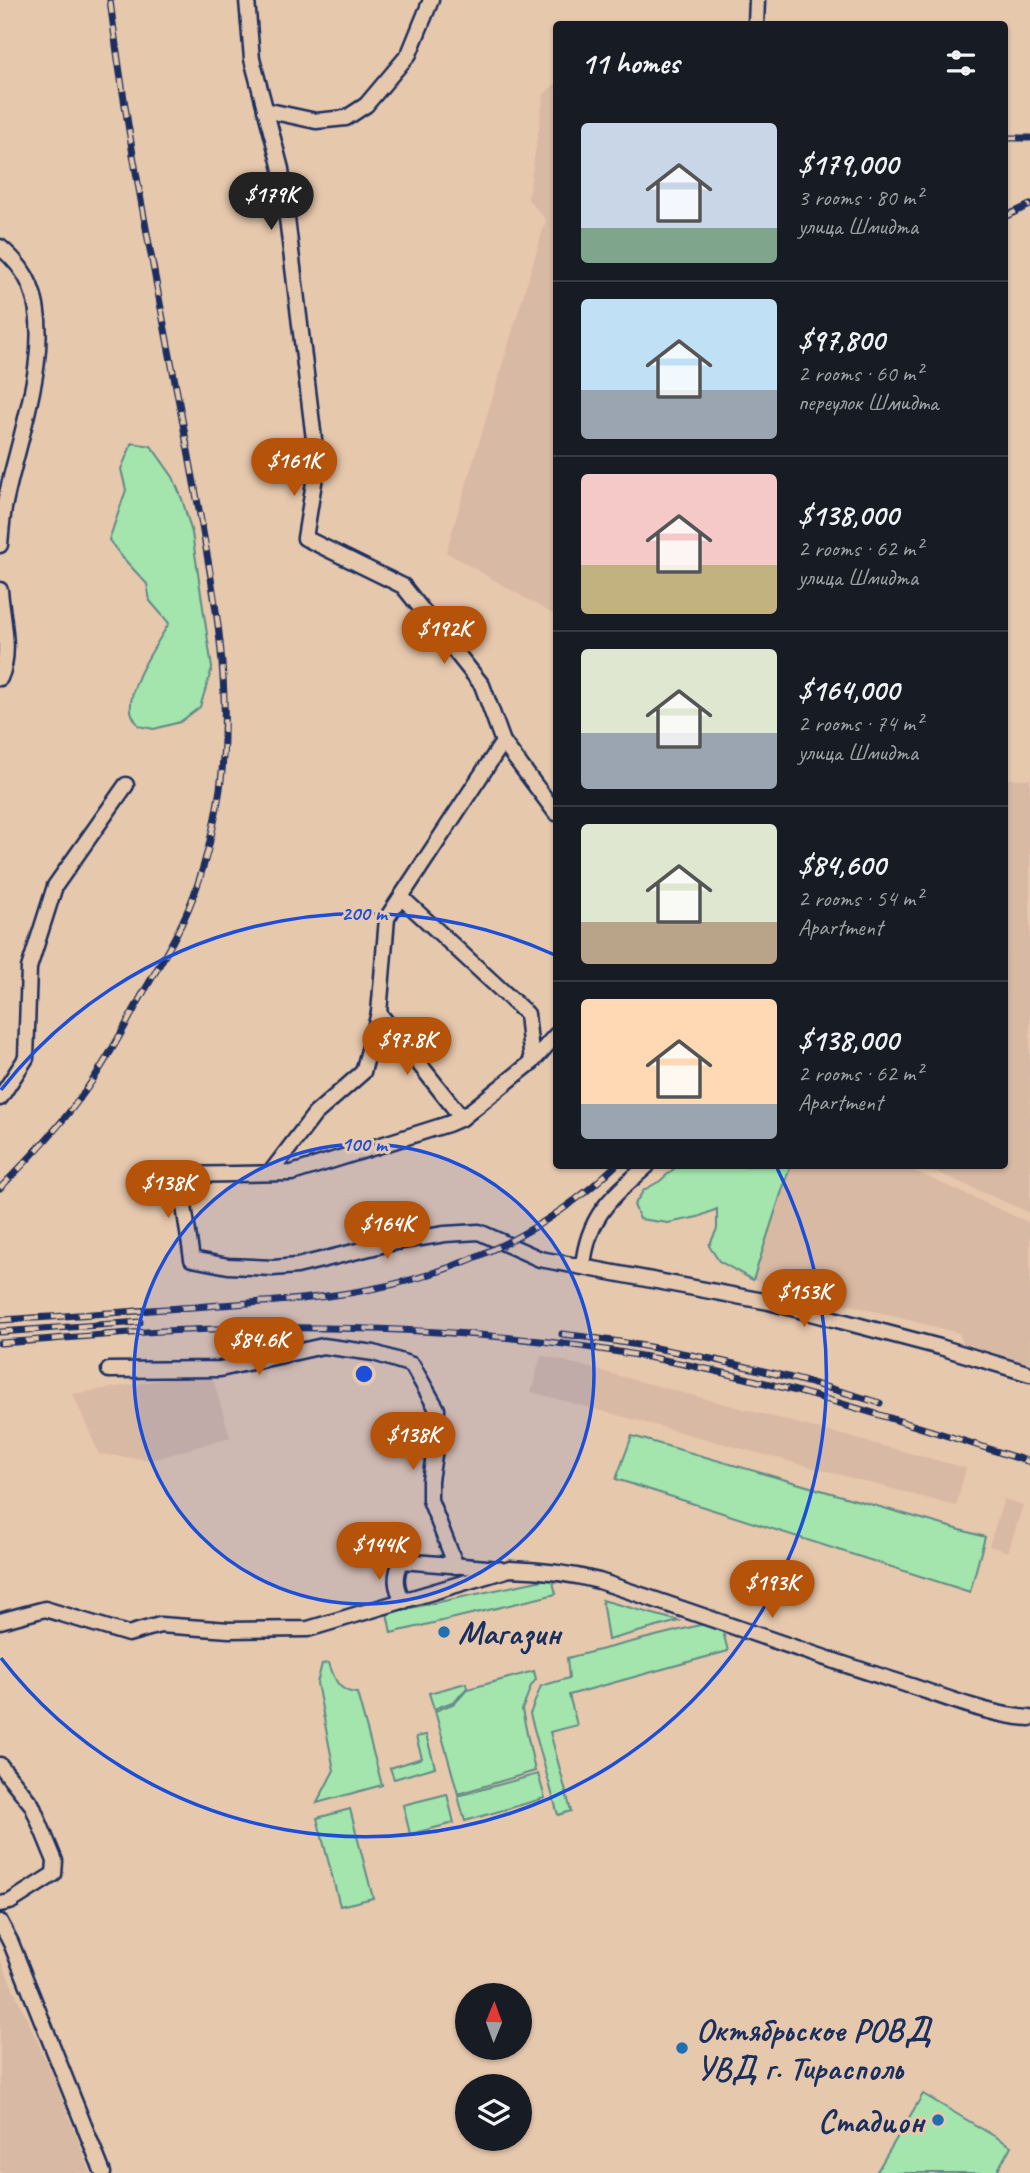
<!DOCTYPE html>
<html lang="en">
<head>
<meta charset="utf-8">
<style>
	:root { --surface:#171b24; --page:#20242c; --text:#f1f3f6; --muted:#9ea1a6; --line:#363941; --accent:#b45309 }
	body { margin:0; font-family:Caveat,sans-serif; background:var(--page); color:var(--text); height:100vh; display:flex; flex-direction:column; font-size:26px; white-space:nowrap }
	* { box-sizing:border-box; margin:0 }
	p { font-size:23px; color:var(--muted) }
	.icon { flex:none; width:38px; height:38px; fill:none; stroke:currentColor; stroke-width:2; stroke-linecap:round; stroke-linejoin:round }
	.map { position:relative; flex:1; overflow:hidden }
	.side { position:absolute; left:553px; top:21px; width:455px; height:1148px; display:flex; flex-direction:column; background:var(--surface); border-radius:7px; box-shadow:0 2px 5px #0004 }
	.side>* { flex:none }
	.needle { width:46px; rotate:1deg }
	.tools { position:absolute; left:455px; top:1983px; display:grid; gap:14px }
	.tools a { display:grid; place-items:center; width:77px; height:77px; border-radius:50%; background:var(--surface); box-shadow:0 2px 5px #0004; font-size:35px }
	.price { position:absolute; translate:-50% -60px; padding:0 16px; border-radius:24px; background:var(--accent); color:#fff; font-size:23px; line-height:46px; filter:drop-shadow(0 2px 4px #0008) }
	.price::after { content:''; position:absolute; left:50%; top:42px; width:21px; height:16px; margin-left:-10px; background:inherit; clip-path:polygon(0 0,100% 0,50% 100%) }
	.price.active { background:#222; color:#fff }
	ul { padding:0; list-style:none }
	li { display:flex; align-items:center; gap:21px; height:175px; padding:0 28px }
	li+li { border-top:2px solid var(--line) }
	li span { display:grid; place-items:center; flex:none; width:196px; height:140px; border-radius:7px; color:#555 }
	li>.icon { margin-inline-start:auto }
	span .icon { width:84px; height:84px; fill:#fffc; stroke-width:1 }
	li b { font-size:30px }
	h2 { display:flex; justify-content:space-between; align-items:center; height:84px; padding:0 28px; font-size:30px }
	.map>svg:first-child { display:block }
	.built { fill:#d8b9a3 }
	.green { fill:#a4e4ad; stroke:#608a86; stroke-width:2 }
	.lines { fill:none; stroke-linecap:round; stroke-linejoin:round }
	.street-casing { stroke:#1b2f5e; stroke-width:19 }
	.street { stroke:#e6c8ad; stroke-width:14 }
	.rail-casing { stroke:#1b2f5e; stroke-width:7 }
	.rail { stroke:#e6c8ad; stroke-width:4.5; stroke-dasharray:13; stroke-linecap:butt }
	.ring { fill:none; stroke:#1d4ed8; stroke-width:3.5 }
	.poi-dot { fill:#1f6fb2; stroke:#e6c8ad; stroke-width:2.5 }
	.labels { text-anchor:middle; stroke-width:6; stroke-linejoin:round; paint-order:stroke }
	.poi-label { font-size:33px; font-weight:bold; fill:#1b2f5e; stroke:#e6c8ad; text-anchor:start }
	.centre { fill:#1d4ed8; stroke:#e6c8ad; stroke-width:3.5 }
	.ring-label { font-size:21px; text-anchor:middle; font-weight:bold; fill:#1d4ed8; stroke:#e6c8ad; stroke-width:6; stroke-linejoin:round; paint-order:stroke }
</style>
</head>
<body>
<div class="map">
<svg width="1030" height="2173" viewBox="0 0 1030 2173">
	<rect width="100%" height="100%" fill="#e6c8ad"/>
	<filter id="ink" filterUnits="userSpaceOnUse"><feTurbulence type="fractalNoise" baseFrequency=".0143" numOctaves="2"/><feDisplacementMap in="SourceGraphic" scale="14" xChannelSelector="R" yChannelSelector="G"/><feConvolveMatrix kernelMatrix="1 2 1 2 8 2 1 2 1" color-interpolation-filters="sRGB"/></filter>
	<g filter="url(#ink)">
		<g class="built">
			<polygon points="556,83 556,616 446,552 546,220 528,199 544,94"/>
			<polygon points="1005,779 1030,779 1030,1213 923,1166 1004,1166"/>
			<polygon points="790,1166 903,1166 1030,1223 1030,1370 967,1353 959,1333 753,1280"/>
			<polygon points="541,1355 966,1468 956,1506 531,1392"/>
			<polygon points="211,1372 230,1437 152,1460 99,1454 73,1394"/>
			<polygon points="1004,1499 1023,1505 1008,1552 989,1546"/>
			<polygon points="0,1959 53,2076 91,2173 0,2173"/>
		</g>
		<g class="green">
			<path d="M132 443 151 446 173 477 182 499 192 533 212 668 200 707 180 722 154 729 139 726C136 722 132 716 131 711 128 684 156 646 169 623L150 601 147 584 123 558 109 540 126 490 121 469Z"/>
			<polygon points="677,1166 790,1166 753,1280 719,1261 709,1246 717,1229 717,1209 698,1217 668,1223 640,1219 634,1205 644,1190 660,1181"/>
			<polygon points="632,1436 985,1537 970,1592 616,1479"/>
			<polygon points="552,1578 556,1594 391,1633 387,1613"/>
			<polygon points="602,1600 679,1621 608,1640"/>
			<polygon points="720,1620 728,1651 569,1695 577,1725 550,1732 571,1811 558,1815 530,1714 541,1686 569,1678 567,1658"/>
			<path d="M329 1663C334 1678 338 1692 357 1693L382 1785 317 1803 334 1770 317 1683 322 1664Z"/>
			<polygon points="534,1671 536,1679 531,1686 522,1710 535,1771 458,1794 435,1711 455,1703 468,1689"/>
			<polygon points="466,1683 467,1688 455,1701 434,1709 429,1693"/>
			<polygon points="426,1735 435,1767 394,1779 390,1768 422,1758 416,1737"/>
			<polygon points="538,1774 545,1798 465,1821 458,1796"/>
			<polygon points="447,1794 454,1823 410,1834 403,1805"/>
			<polygon points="350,1809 373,1898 340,1906 317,1818"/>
			<polygon points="923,2094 1011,2146 996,2173 876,2173"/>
		</g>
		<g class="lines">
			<g class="street-casing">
				<g id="street">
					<polyline points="247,0 252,59 281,169 317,464 305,538 403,586 482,685 503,742 556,813"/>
					<polyline points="756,24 757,0"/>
					<polyline points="265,110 316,121 346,118 366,105 409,54 431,0"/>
					<path d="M0 247C12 257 24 270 30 285 56 347 16 444 4 508 2 520 1 533 0 545"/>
					<path d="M0 590C2 618 12 652 0 678"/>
					<polyline points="402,898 527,1014 532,1062"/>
					<polyline points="379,1013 462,1118"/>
					<polyline points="556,1035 532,1062 462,1118 448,1124 292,1173 177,1175 182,1193 192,1259 228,1266 273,1268 297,1266 390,1243 445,1234 479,1232 540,1259 769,1302 940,1347 1030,1374"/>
					<polyline points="0,1098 26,1058 29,968 55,886 126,785"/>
					<polyline points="271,1172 315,1114 363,1072 379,1013 387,918 503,742"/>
					<path d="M583 1266C588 1216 611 1197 647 1166"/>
					<polyline points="109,1370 220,1369 323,1346 374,1353 412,1365 437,1409 436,1443 430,1480 430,1500 456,1566"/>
					<path d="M404 1601C395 1588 394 1575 402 1561L499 1569"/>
					<path d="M0 1621 45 1609 128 1634 160 1625 229 1630 308 1629 510 1569C541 1570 569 1573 599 1581 700 1614 800 1651 902 1683 940 1695 990 1716 1030 1718"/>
					<polyline points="0,1765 32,1805 55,1861 54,1874 10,1902 0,1904"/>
					<polyline points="0,1922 11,1943 103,2173"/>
				</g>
			</g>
			<use href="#street" class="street"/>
			<g class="rail-casing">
				<g id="rail">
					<polyline points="1004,138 1030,138"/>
					<polyline points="1004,217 1030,205"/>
					<path d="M0 1188C28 1160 56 1131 80 1098 104 1066 123 1030 142 995 156 971 170 948 182 923 202 882 213 834 220 789 235 677 209 566 189 456 161 305 129 153 110 0"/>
					<path d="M0 1320C69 1316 138 1311 207 1306 260 1302 314 1300 366 1290 457 1274 549 1230 615 1166"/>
					<polyline points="0,1332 140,1322"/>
					<path d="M562 1334C670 1347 776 1371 880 1403"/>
					<path d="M0 1343C54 1339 109 1334 163 1331 328 1323 496 1328 658 1359 785 1383 907 1423 1030 1462"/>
				</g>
			</g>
			<use href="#rail" class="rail"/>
		</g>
	</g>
	<circle cx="364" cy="1374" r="230" fill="#1d4ed8" fill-opacity=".12"/>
	<g class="ring">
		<circle cx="364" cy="1374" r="230"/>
		<path d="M1 1090A461 461 0 0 1 555 955M777 1168A461 461 0 0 1 1 1658"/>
	</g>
	<g class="poi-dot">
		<circle cx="444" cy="1632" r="7"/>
		<circle cx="682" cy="2048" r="7"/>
		<circle cx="938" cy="2120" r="7"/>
	</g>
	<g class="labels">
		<g class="poi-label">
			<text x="458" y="1644">Магазин</text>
			<text x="696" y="2041">Октябрьское РОВД<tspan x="696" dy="38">УВД г. Тирасполь</tspan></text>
			<text x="924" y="2132" text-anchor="end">Стадион</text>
		</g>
	</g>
	<circle cx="364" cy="1374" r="10" class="centre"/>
	<g class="ring-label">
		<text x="364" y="920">200 m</text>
		<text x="364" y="1151">100 m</text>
	</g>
</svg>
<div class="tools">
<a><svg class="needle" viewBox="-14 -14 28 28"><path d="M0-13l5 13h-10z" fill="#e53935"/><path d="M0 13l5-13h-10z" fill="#9ea1a6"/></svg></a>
<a><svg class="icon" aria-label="layers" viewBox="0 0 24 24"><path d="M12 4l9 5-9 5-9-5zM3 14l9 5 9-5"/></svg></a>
</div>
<b class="price active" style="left:271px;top:232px">$179K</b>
<b class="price" style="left:294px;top:498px">$161K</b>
<b class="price" style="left:444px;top:666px">$192K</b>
<b class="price" style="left:407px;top:1077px">$97.8K</b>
<b class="price" style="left:168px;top:1220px">$138K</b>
<b class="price" style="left:387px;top:1261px">$164K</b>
<b class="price" style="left:804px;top:1329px">$153K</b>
<b class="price" style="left:259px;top:1377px">$84.6K</b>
<b class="price" style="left:413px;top:1472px">$138K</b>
<b class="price" style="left:379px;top:1582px">$144K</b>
<b class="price" style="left:772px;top:1620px">$193K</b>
<section class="side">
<h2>11 homes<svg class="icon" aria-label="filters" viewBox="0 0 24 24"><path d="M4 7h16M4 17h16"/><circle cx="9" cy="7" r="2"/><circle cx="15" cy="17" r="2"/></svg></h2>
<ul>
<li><span style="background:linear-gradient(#c9d6e8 75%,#7fa58c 0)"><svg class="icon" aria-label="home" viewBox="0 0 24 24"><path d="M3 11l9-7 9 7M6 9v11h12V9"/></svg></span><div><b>$179,000</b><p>3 rooms · 80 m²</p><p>улица Шмидта</p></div></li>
<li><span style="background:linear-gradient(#bfe0f5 65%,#9aa5b1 0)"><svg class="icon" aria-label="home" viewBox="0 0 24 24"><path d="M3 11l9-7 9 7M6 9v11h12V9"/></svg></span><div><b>$97,800</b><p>2 rooms · 60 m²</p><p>переулок Шмидта</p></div></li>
<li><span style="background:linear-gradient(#f6c9c9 65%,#c2b280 0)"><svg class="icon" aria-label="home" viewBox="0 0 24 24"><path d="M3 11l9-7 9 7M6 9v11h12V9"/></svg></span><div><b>$138,000</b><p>2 rooms · 62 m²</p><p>улица Шмидта</p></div></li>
<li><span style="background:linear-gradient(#dfe7d0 60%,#9aa5b1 0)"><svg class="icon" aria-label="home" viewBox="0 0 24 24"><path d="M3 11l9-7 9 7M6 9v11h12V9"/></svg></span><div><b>$164,000</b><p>2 rooms · 74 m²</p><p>улица Шмидта</p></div></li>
<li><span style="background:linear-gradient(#dfe7d0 70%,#b9a48a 0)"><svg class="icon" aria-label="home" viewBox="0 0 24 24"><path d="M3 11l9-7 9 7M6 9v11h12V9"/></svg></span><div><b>$84,600</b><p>2 rooms · 54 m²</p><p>Apartment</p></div></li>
<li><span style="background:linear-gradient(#ffd9b3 75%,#9aa5b1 0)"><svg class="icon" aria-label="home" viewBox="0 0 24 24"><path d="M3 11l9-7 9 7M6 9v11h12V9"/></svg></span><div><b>$138,000</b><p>2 rooms · 62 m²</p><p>Apartment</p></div></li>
</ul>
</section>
</div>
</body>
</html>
